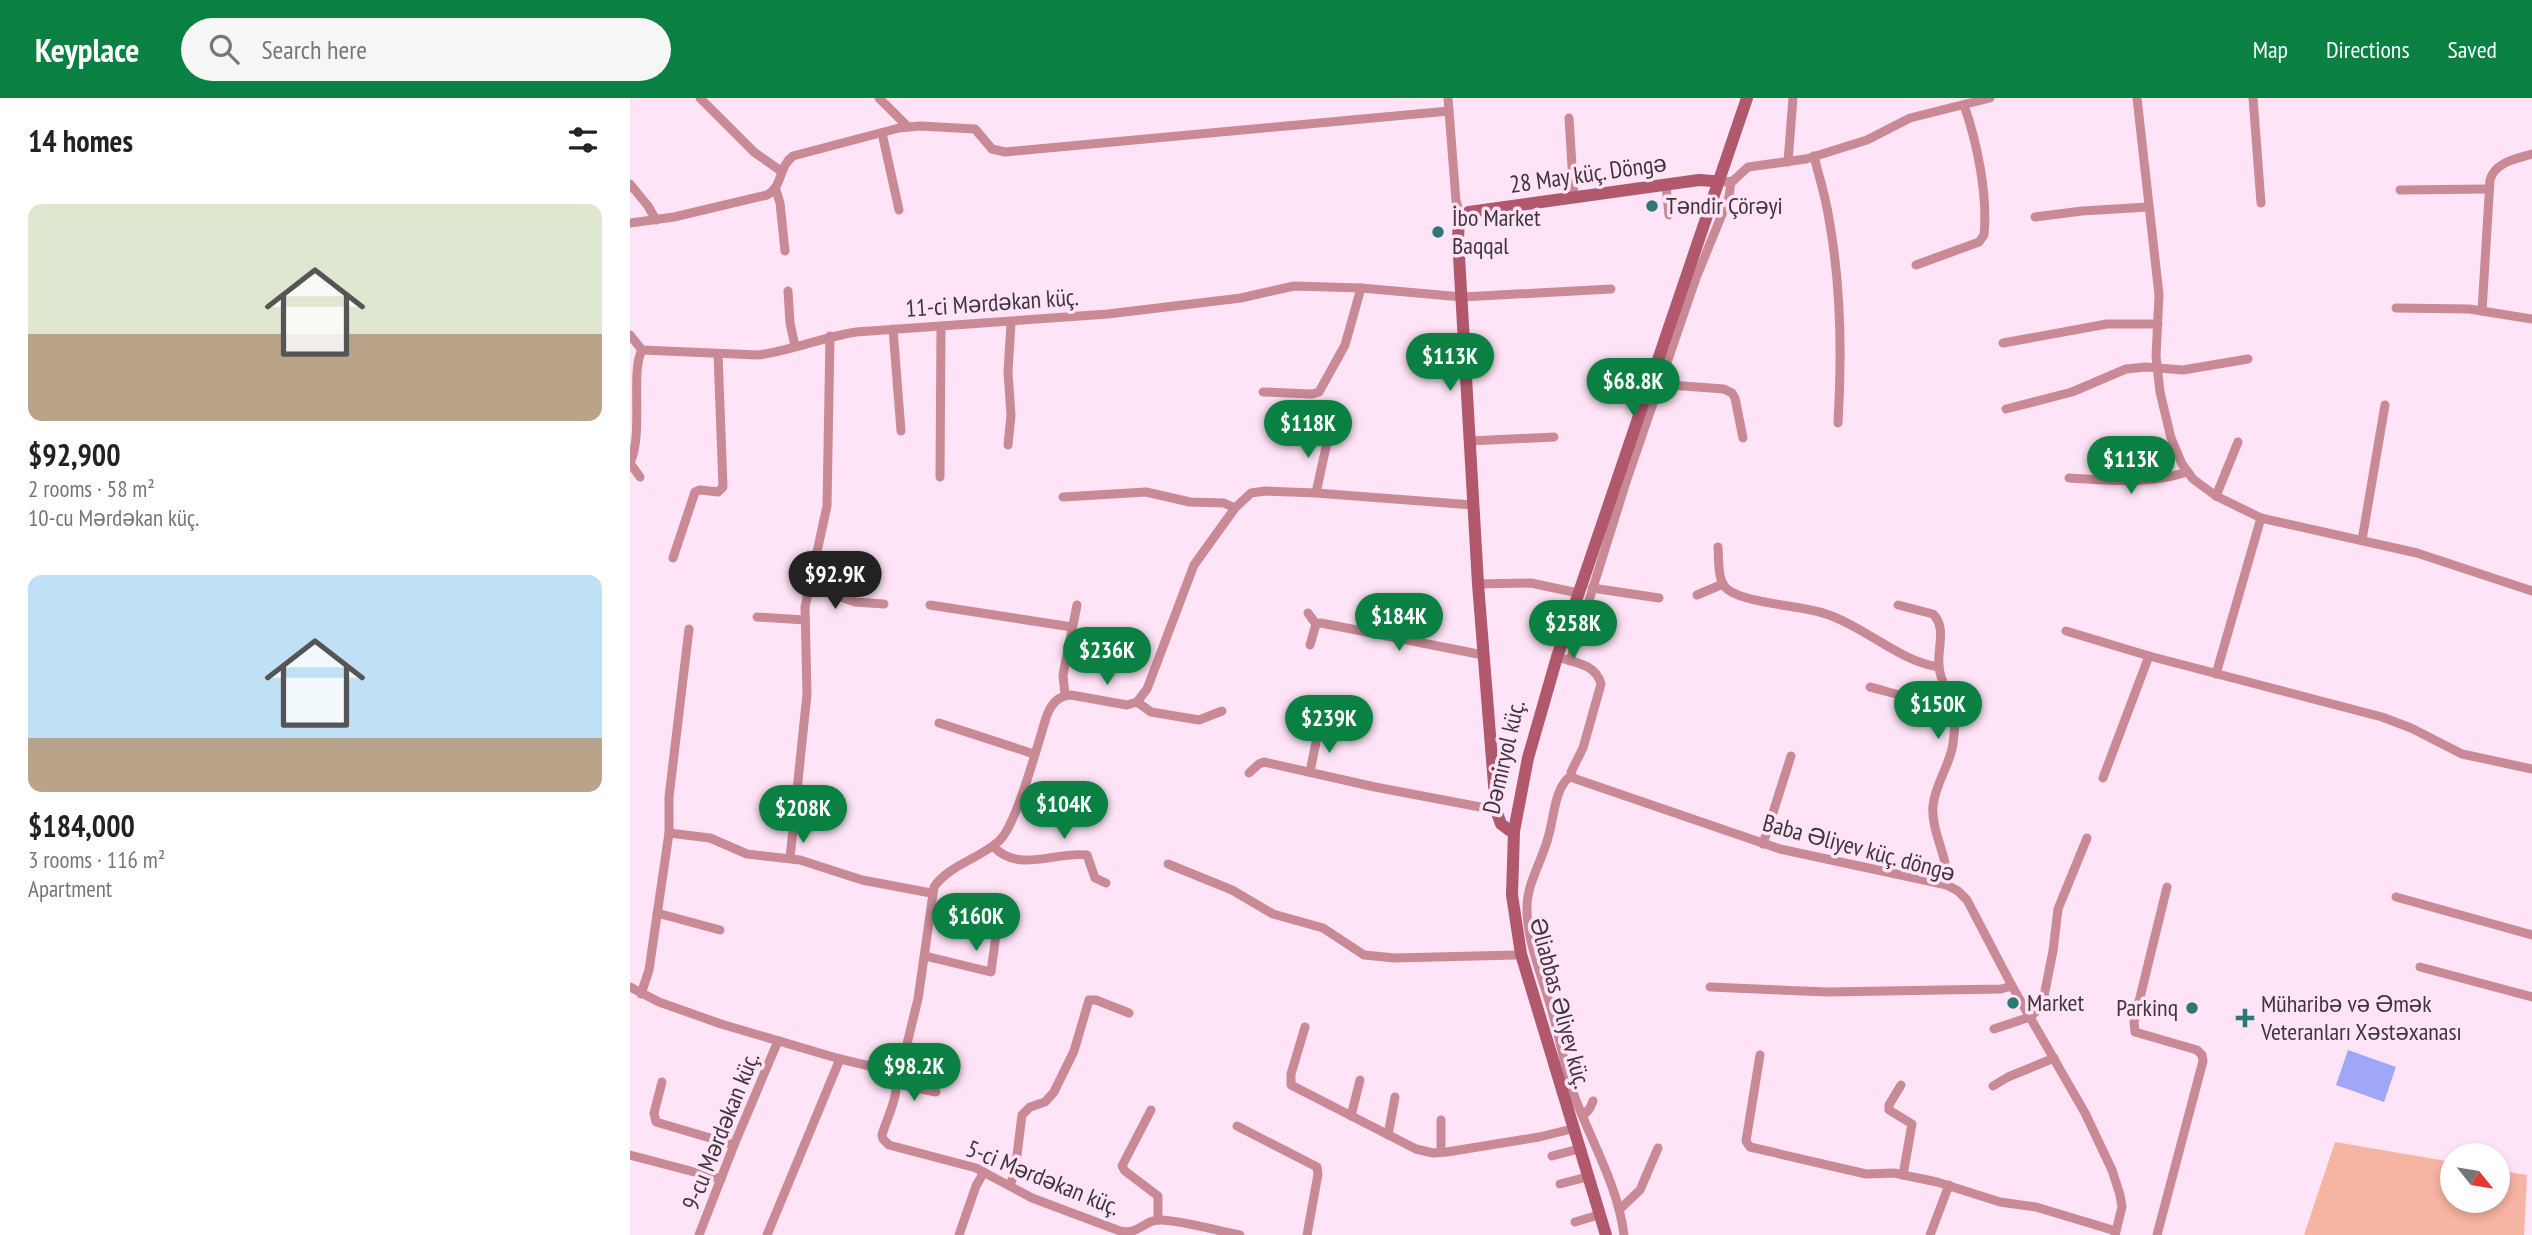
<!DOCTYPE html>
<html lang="en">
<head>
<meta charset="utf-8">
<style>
	:root { --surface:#fff; --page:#f6f6f6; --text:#222; --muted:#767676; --accent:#0b8043 }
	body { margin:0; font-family:"PT Sans Narrow",sans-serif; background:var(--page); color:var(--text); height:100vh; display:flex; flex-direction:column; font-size:26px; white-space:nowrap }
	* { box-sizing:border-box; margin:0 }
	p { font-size:23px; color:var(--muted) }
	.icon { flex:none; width:38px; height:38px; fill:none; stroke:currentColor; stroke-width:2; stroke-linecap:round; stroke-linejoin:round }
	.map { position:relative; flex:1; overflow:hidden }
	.drawer { display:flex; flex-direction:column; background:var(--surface); width:630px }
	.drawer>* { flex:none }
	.needle { width:46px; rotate:120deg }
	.controls { position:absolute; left:1810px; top:1045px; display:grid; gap:14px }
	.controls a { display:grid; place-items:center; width:70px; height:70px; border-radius:50%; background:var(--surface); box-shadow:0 4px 10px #0003; font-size:35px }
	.price { position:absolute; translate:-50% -60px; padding:0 16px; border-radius:24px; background:var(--accent); color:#fff; font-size:23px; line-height:46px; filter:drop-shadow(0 2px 4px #0008) }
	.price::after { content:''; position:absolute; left:50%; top:42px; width:21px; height:16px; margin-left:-10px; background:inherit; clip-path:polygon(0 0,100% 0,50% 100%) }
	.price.on { background:#222; color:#fff }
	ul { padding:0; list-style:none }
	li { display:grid; align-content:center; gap:14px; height:371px; padding:0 28px }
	li span { display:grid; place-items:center; height:217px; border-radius:14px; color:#555 }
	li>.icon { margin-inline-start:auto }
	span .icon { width:126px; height:126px; fill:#fffc; stroke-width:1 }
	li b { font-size:30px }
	h2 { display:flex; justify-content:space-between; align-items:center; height:84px; padding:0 28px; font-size:30px }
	header { display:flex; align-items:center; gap:42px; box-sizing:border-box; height:98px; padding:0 35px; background:var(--accent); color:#fff }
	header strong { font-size:33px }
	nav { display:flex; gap:38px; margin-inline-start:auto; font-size:24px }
	.search { width:490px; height:63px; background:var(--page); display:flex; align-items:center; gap:18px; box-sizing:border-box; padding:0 24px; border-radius:38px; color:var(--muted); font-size:26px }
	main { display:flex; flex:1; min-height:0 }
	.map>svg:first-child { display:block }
	.green { fill:#f6b4a2 }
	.water { fill:#a0a7f7 }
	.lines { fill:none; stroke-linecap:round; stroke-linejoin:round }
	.street { stroke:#c98a96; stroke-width:9 }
	.secondary { stroke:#b2586d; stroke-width:12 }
	.poi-dot { fill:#2d7775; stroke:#fee4f6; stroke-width:2.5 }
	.labels { text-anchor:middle; stroke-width:7; stroke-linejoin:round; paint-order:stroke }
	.street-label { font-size:24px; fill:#3f353b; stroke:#fee4f6 }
	.poi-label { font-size:24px; fill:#3f353b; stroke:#fee4f6; text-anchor:start }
</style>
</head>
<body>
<header>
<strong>Keyplace</strong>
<div class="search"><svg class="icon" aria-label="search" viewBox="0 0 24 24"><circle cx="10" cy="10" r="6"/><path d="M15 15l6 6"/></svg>Search here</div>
<nav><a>Map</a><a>Directions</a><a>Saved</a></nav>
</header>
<main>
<section class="drawer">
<h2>14 homes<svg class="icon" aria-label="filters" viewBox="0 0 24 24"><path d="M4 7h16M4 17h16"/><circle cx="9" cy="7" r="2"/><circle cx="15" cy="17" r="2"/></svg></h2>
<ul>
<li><span style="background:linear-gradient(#dfe7d0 60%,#b9a48a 0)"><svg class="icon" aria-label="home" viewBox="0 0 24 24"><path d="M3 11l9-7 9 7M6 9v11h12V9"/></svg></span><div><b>$92,900</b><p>2 rooms · 58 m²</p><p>10-cu Mərdəkan küç.</p></div></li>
<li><span style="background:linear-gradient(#bfe0f5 75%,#b9a48a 0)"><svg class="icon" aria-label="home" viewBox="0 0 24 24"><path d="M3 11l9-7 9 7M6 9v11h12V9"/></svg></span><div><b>$184,000</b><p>3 rooms · 116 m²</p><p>Apartment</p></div></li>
</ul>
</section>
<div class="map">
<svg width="1902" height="1137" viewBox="0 0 1902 1137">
	<rect width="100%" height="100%" fill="#fee4f6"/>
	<polygon class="green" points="1705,1044 1822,1064 1822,1102 1867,1102 1867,1072 1897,1077 1894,1137 1674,1137"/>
	<polygon class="water" points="1718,952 1766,969 1754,1004 1706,987"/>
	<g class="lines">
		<g class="street">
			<polyline points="70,0 124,54 151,73"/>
			<polyline points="249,0 278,29"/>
			<polyline points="818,0 826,103 831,118"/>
			<polyline points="1507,0 1529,197 1526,258 1530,294 1541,340 1552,366 1563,381 1586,398 1631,420 1787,455 1902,493"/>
			<polyline points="1623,0 1631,105"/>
			<polyline points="939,20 944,100"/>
			<polyline points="252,35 269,112"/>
			<path d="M1184 58C1189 79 1196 100 1199 121 1211 187 1212 258 1208 325"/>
			<polyline points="1158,64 1163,0"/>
			<polyline points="1095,84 1103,83 1118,69 1176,61 1237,42 1280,20 1360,0"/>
			<polyline points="0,86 18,108 26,122"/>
			<polyline points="1036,87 1039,117"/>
			<polyline points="146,92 150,105 155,153"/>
			<polyline points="1770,92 1858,91"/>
			<polyline points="1405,119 1452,113 1518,109"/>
			<path d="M0 125 44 119 137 97C153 89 148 69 163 58L269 30 290 28 345 31 362 51 375 54 819 13"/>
			<path d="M1286 167 1349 144 1354 137C1358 97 1347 44 1334 7"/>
			<polyline points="158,193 160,225 165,248"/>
			<polyline points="1766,210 1839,211 1902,221"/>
			<path d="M1852 213 1860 82C1865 64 1886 61 1902 56"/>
			<polyline points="263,231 271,333"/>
			<polyline points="0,237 12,252"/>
			<polyline points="1373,245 1477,226 1528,226"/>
			<polyline points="972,276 1014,284"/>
			<polyline points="1026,286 1094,291 1102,295 1105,300 1113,340"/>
			<polyline points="633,294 682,296 689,294 715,247 731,190"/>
			<polyline points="1376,311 1442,294 1496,271 1516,269 1553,272 1618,261"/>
			<polyline points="840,343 924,339"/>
			<polyline points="378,347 381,317 378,274 381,225"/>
			<path d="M0 365C14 336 0 274 12 252L128 257C161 253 193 239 226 234L478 216 611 200 664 188 731 190 832 199 981 191"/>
			<polyline points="0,365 10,379"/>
			<polyline points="310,379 311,228"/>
			<path d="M1439 380C1479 382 1518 387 1557 374"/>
			<polyline points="686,395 699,335"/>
			<polyline points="1586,398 1608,344"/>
			<polyline points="433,399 516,394 560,404 594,405 605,410"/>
			<polyline points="1732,442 1755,307"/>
			<path d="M1088 449C1089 461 1087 483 1097 491 1116 506 1171 507 1196 516 1234 528 1270 564 1309 569"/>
			<polyline points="43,460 65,394 70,392 88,394 93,389 88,256"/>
			<polyline points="185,461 195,470 213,500 225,504 254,506"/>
			<polyline points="848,486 901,485 943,494"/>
			<polyline points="962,490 1029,500"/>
			<polyline points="1067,497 1093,486"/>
			<polyline points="300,507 442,529"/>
			<path d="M1268 507 1303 516C1317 530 1307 550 1309 568 1310 584 1319 594 1323 608 1327 619 1324 635 1323 646 1320 667 1305 686 1303 708 1301 735 1319 759 1317 787"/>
			<polyline points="678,515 686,526"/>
			<polyline points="127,519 175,522"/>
			<polyline points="1436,533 1519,558 1752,619 1781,630 1832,656 1902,671"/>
			<polyline points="680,547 686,526 691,525 853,557"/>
			<path d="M927 559C944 564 966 566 971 586L953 650 941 674 943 680 1150 751 1317 787 1328 793 1337 802 1382 888 1455 1015 1482 1072 1490 1097 1492 1109 1485 1137"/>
			<polyline points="940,563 997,381 1066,180 1099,99 1101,84"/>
			<polyline points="1586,576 1631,420"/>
			<path d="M1240 589C1261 594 1299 609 1319 599"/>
			<polyline points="435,597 433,577 447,507"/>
			<polyline points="507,604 521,614 569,622 592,613"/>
			<polyline points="309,625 404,656"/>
			<polyline points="680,674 688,634"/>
			<polyline points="619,675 629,666 634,664 745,689 866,712"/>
			<path d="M941 678C925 688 924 719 919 736 914 759 898 783 897 807 896 838 909 870 918 900 929 932 933 966 944 997 961 1043 988 1088 994 1137"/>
			<polyline points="1473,680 1519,558"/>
			<polyline points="39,735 80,740 117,756 170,762 232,782 301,795"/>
			<polyline points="1133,746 1161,658"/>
			<path d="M363 748C388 776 425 753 457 757L465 780 476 785"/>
			<polyline points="160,760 177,596 175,509 197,408 200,238"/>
			<polyline points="538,766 602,792 643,816 693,830 734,857 765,860 886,857"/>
			<polyline points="1766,799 1902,837"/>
			<polyline points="27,815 90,832"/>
			<polyline points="295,858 361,874 369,814"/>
			<polyline points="1790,869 1902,899"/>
			<path d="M0 889 29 904 91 926 210 961 261 973C275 987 257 1019 252 1037L253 1041 259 1047 346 1070 402 1100 490 1133C510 1137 514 1121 532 1122 558 1124 585 1132 610 1137"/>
			<polyline points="1080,889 1198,894 1371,891 1382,888"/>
			<polyline points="11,896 19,872 39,735 39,699 59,531"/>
			<polyline points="675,929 661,976 661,987 786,1051 803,1055 817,1054 909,1039 938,1032"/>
			<polyline points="1364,931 1400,919 1412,908 1423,853 1428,811 1457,740"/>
			<polyline points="1130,957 1116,1043 1120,1049 1236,1076 1264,1075 1307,1084 1370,1104 1406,1109 1486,1133"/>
			<path d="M264 976 274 958 288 901 304 789C319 767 349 761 369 743 387 727 408 644 417 617 422 605 428 598 441 597L497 607 507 604 517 591 564 467 605 410 621 395 635 393 686 395 843 407"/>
			<polyline points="32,984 24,1015 26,1024 104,1047"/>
			<polyline points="267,986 306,994"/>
			<polyline points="1271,987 1259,1007 1259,1012 1282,1026 1273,1077"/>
			<polyline points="1363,988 1378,979 1424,960"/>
			<polyline points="521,1012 492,1068 495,1073 528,1098 528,1122"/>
			<polyline points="954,1017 960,1010 963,1003"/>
			<polyline points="721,1018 730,982"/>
			<polyline points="811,1022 811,1054"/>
			<polyline points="607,1028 687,1069 688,1076 677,1137"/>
			<polyline points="758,1037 765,999"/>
			<polyline points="0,1057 91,1081"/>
			<polyline points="922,1058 945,1052"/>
			<polyline points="930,1086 953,1080"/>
			<polyline points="380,1088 385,1073 392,1017 400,1009 415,1004 424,994 444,953 459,902 466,902 499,915"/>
			<polyline points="990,1111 1010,1092 1028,1050"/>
			<polyline points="945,1124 965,1118"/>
			<polyline points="69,1137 104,1047 148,943"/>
			<polyline points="137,1137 210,961"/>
			<polyline points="329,1137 346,1088 354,1074"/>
			<polyline points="1300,1137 1319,1087"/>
			<polyline points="1527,1137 1573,963 1572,957 1567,952 1505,934 1504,924 1537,789"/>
		</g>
		<g class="secondary">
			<polyline points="879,732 871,726 866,712 848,486 828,141 829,121 839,114 1069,82 1083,83"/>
			<polyline points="976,1137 891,856 882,797 884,733 898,660 927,559 1117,0"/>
		</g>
	</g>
	<g class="poi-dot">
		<circle cx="1022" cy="108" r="7"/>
		<circle cx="808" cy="134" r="7"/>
		<circle cx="1383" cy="905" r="7"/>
		<circle cx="1562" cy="910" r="7"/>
		<path d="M1611.5 909.5h7v7h7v7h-7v7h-7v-7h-7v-7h7z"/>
	</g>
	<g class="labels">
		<g class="street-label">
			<text transform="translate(958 76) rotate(-8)" y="8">28 May küç. Döngə</text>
			<text transform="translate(362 205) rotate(-4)" y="8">11-ci Mərdəkan küç.</text>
			<text transform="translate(874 659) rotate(-77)" y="8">Dəmiryol küç.</text>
			<text transform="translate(1229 750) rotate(15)" y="8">Baba Əliyev küç. döngə</text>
			<text transform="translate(930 905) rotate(75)" y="8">Əliabbas Əliyev küç.</text>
			<text transform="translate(91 1033) rotate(-68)" y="8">9-cu Mərdəkan küç.</text>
			<text transform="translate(413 1080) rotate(22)" y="8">5-ci Mərdəkan küç.</text>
		</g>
		<g class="poi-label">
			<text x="1036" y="116">Təndir Çörəyi</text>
			<text x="822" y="128">İbo Market<tspan x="822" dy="28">Baqqal</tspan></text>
			<text x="1397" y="913">Market</text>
			<text x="1631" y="914">Müharibə və Əmək<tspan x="1631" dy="28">Veteranları Xəstəxanası</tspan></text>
			<text x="1548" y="918" text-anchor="end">Parkinq</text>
		</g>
	</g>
</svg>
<div class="controls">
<a><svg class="needle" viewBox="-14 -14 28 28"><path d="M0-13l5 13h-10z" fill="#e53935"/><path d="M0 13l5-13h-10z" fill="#767676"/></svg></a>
</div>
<b class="price" style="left:820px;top:295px">$113K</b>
<b class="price" style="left:1003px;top:320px">$68.8K</b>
<b class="price" style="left:678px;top:362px">$118K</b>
<b class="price" style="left:1501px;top:398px">$113K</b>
<b class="price on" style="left:205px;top:513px">$92.9K</b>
<b class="price" style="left:769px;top:555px">$184K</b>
<b class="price" style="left:943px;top:562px">$258K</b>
<b class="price" style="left:477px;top:589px">$236K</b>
<b class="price" style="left:1308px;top:643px">$150K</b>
<b class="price" style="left:699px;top:657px">$239K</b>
<b class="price" style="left:434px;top:743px">$104K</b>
<b class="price" style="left:173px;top:747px">$208K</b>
<b class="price" style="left:346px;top:855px">$160K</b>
<b class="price" style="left:284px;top:1005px">$98.2K</b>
</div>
</main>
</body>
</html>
